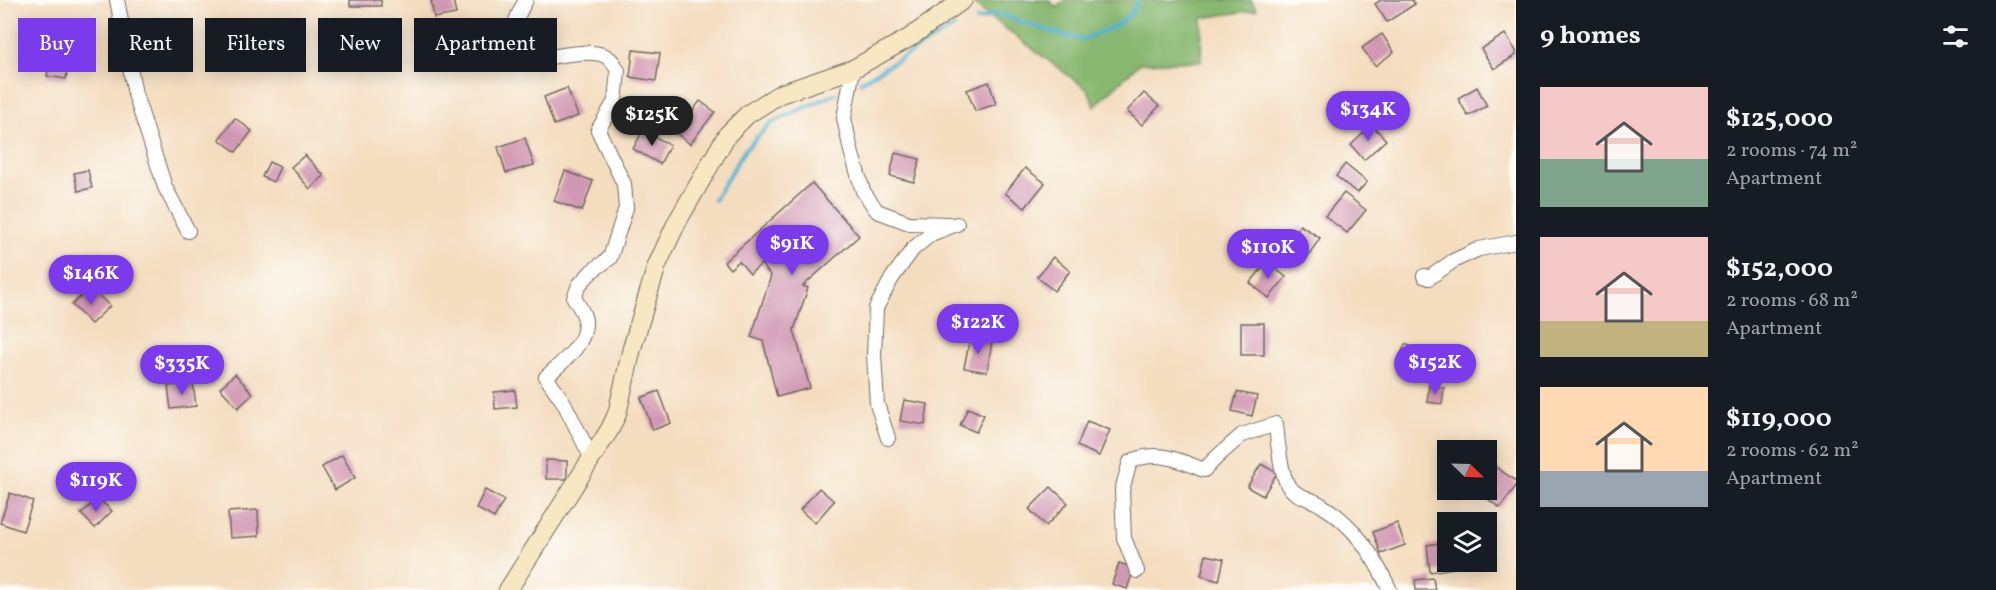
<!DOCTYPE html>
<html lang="en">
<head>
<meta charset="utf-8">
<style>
	:root { --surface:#171b24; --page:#242831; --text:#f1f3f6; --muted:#9ea1a6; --accent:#7c3aed }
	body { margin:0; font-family:Vollkorn,serif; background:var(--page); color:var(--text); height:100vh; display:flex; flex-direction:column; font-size:22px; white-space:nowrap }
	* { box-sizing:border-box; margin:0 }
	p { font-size:20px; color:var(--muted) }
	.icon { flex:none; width:33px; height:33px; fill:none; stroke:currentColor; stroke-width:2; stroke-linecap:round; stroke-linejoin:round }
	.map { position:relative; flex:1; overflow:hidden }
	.details { display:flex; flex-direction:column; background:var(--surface); width:480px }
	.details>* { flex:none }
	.guide { position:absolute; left:18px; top:18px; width:570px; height:54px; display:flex; gap:12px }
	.needle { width:39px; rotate:113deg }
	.controls { position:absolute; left:1437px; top:440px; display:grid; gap:12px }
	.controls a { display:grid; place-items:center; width:60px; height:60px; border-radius:0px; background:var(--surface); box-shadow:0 3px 15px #0003; font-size:30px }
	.price { position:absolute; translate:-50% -51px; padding:0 14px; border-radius:21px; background:var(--accent); color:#fff; font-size:20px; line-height:39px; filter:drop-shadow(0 2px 3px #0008) }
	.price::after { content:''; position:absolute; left:50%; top:36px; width:18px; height:14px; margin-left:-9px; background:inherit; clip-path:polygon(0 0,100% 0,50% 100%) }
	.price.current { background:#222; color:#fff }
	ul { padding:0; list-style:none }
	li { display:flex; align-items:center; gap:18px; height:150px; padding:0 24px }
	li span { display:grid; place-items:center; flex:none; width:168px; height:120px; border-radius:0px; color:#555 }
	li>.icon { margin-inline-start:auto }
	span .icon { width:72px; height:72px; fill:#fffc; stroke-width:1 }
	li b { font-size:26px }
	h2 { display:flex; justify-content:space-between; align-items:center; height:72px; padding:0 24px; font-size:26px }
	.pill { padding:0 21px; border-radius:0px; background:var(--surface); box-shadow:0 3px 15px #0003; font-size:21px; line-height:54px }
	.pill.current { background:var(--accent); color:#fff }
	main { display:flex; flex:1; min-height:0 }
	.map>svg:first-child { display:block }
	.forest { fill:#87b76f; stroke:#59714d; stroke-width:1.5 }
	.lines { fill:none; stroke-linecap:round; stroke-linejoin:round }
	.stream { stroke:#54b4d2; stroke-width:4 }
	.building { fill:#d198b3 }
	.street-casing { stroke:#71695f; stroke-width:16 }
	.secondary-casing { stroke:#71695f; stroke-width:20 }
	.street { stroke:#fff; stroke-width:14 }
	.secondary { stroke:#f7e8c3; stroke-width:18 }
</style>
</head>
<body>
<main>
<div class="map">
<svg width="1516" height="590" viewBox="0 0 1516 590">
	<rect width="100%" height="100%" fill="#fdfcf7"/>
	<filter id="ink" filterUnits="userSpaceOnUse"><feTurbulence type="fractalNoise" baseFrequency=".0167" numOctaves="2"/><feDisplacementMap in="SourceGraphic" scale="12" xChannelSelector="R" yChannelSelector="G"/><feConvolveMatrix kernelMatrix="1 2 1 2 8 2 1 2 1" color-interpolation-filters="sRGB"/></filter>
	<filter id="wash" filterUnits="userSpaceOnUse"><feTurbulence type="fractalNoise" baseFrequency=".008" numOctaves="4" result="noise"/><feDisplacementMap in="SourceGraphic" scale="24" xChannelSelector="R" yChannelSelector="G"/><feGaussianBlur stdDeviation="1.35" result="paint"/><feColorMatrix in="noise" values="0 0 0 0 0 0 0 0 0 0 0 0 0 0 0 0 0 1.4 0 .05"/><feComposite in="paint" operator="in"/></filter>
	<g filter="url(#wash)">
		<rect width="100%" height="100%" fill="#f4ddbf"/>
		<polygon class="forest" points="1049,0 1056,8 1065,0 1251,0 1257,10 1202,18 1201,61 1140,63 1094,107 1089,91 969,1"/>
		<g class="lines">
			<g class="stream">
				<polyline points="977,20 998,14 1065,36 1083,39 1114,27 1131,14 1138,0"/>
				<polyline points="860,82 954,27"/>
				<polyline points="714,200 744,151 771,123 835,94"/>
			</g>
		</g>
		<g id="blocks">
			<g class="building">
				<rect x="350" y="0" width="31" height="6"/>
				<polygon points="431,0 453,0 456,14 434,18"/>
				<polygon points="1381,0 1412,0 1415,4 1387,22 1375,4"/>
				<polygon points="1382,34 1394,52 1375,66 1362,48"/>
				<polygon points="1505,34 1516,51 1516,55 1494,69 1481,49"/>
				<polygon points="633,50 660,53 656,81 630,77"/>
				<polygon points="51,53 70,56 66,79 47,76"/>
				<polygon points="989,82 996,104 975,111 967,90"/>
				<polygon points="1477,87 1487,106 1468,116 1458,98"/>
				<polygon points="567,88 578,116 554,125 544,97"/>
				<polygon points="1144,93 1159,106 1142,125 1127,111"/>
				<polygon points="700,101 715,112 690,144 676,133"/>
				<polygon points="235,118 252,131 236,152 219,139"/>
				<polygon points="1372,125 1386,140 1364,160 1351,145"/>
				<polygon points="643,130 670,145 660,164 633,149"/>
				<polygon points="525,138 534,165 506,173 498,147"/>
				<polygon points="895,153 920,159 914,182 890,176"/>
				<polygon points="305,155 324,176 310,189 291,167"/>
				<polygon points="269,162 280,167 273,182 262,177"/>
				<polygon points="1345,164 1367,182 1357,193 1336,176"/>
				<polygon points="1025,168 1045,183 1025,208 1005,193"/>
				<polygon points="88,170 92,188 78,191 74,173"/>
				<polygon points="565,171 593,181 582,211 554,201"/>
				<polygon points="812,183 859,236 803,286 808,288 794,330 810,388 777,397 763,341 751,337 771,276 761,264 750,274 739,261 730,269 724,262"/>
				<polygon points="1344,193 1366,210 1347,233 1325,216"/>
				<polygon points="1300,225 1320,238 1304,262 1284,248"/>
				<polygon points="1053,257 1070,271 1054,291 1037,277"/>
				<polygon points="1267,262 1286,277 1269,298 1250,283"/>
				<polygon points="90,287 110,306 91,324 72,305"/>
				<rect x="1241" y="323" width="23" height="32"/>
				<polygon points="970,338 992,341 987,372 964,368"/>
				<polygon points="1405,344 1429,354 1420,374 1397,364"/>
				<polygon points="235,374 253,394 238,408 220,388"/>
				<polygon points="193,383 196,406 171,409 168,386"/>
				<polygon points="1429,385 1444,388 1442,404 1427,402"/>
				<polygon points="515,390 517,407 495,409 494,392"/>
				<polygon points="659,391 671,423 653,430 641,398"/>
				<polygon points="1237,392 1257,396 1252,416 1232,411"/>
				<polygon points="904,400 928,404 925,425 900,421"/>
				<polygon points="968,408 984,415 976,432 960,425"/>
				<polygon points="1087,421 1110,430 1099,456 1077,446"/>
				<polygon points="342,455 355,478 335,490 322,467"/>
				<polygon points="546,460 567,461 567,479 546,479"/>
				<polygon points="1261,464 1277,473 1263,496 1247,487"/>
				<polygon points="1491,464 1516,481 1516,486 1500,508 1474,489 1486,489 1486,471"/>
				<polygon points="1051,487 1068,503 1046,526 1029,509"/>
				<polygon points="819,488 834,501 815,523 800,510"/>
				<polygon points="485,490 504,500 494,518 476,508"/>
				<polygon points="10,493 33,501 23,531 0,523"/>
				<polygon points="98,498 112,511 95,528 81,514"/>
				<polygon points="258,510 259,536 230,538 228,512"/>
				<polygon points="1397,523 1405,545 1381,554 1373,532"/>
				<polygon points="1448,542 1448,561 1460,561 1461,567 1430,572 1427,545"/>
				<polygon points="1206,555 1224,559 1219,581 1201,576"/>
				<polygon points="1119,563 1134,568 1127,589 1112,584"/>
				<polygon points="1433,578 1435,590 1416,590 1415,580"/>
			</g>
		</g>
	</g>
	<g filter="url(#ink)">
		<use href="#blocks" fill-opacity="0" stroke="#71695f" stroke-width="1.5"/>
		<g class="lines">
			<g class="street-casing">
				<g id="street">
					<polyline points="117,0 135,94 165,187 188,231"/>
					<path d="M526 0C514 21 511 30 515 54L526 61C546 59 595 45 610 59 614 62 616 68 618 71L615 101 598 130 624 184 626 208 610 258 592 271 579 285 574 298C578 304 584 313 585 320 587 345 562 362 546 377L564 403 592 459"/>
					<polyline points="853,69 844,118 851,151 863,191 877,211 909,223 949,224"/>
					<polyline points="1424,276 1429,278 1453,261 1479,249 1516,242"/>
					<polyline points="888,438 877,404 874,355 876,308 892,278 913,249 931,234 957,224"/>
					<path d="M1137 571 1124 538 1122 490 1130 462C1156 449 1179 460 1204 470L1219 455 1242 435 1276 424C1277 438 1281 476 1289 487 1297 497 1310 498 1321 505 1355 525 1373 555 1390 590"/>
				</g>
			</g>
			<g class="secondary-casing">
				<polyline id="secondary" points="508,590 610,429 617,414 632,348 657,265 677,222 727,135 748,114 780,94 853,69 909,38 963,0"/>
			</g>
			<use href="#street" class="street"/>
			<use href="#secondary" class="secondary"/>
		</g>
	</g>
</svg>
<div class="controls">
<a><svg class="needle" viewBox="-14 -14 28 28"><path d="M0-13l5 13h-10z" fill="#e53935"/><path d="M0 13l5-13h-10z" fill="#9ea1a6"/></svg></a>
<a><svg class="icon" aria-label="layers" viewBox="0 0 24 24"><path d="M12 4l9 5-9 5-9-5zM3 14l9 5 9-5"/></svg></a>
</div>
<b class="price" style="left:1368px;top:142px">$134K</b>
<b class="price current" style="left:652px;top:147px">$125K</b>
<b class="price" style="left:792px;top:276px">$91K</b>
<b class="price" style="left:1268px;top:280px">$110K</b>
<b class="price" style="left:91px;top:306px">$146K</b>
<b class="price" style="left:978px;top:355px">$122K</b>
<b class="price" style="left:1435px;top:395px">$152K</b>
<b class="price" style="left:182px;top:396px">$335K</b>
<b class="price" style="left:96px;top:513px">$119K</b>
<div class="guide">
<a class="pill current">Buy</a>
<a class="pill">Rent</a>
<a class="pill">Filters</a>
<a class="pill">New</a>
<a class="pill">Apartment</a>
</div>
</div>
<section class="details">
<h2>9 homes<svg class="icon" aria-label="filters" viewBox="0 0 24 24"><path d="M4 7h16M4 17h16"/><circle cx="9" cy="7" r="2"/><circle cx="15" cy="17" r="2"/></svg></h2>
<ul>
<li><span style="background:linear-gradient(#f6c9c9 60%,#7fa58c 0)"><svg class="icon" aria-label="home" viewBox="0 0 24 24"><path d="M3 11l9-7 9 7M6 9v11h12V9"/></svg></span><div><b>$125,000</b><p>2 rooms · 74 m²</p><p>Apartment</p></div></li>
<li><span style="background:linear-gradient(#f6c9c9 70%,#c2b280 0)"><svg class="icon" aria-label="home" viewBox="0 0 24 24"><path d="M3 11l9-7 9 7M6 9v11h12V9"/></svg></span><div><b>$152,000</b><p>2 rooms · 68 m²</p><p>Apartment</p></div></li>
<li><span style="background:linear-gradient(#ffd9b3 70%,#9aa5b1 0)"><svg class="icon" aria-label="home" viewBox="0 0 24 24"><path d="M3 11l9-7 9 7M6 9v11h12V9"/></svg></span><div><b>$119,000</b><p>2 rooms · 62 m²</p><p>Apartment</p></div></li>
</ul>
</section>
</main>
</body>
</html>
